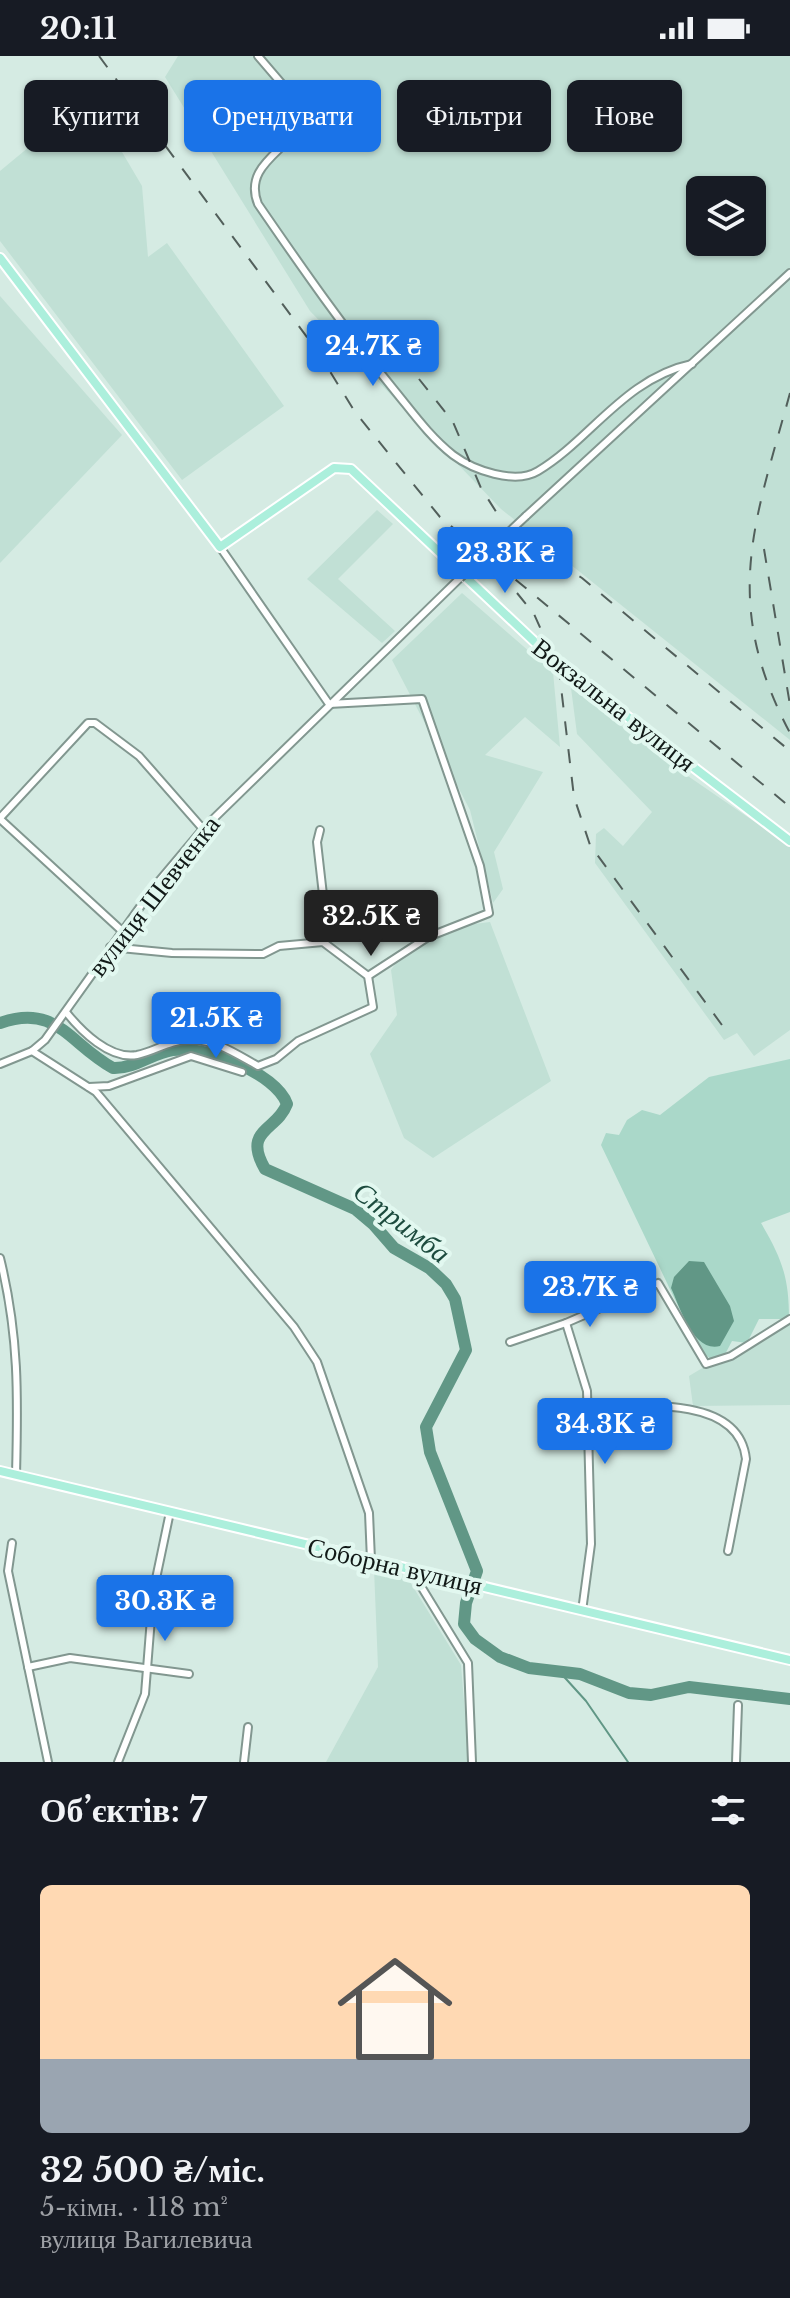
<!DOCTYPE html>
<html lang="uk">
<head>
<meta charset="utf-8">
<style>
	:root { --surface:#171b24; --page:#242831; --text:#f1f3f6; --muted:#9ea1a6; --accent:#1a73e8 }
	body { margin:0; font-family:"Libre Baskerville",serif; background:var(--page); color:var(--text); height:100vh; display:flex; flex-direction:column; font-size:30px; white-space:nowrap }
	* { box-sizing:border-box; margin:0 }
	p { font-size:26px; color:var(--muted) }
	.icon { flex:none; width:44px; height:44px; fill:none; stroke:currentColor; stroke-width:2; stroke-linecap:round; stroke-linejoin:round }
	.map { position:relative; height:1706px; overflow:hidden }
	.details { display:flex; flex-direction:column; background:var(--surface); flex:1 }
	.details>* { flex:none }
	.banner { position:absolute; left:24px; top:24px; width:742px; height:72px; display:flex; gap:16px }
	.controls { position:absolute; left:686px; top:120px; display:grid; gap:16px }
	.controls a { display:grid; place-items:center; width:80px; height:80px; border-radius:12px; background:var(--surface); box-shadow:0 2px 6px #0004; font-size:40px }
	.price { position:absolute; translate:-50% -68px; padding:0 18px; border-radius:8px; background:var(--accent); color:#fff; font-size:26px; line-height:52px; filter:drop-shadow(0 2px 4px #0008) }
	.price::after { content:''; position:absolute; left:50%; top:48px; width:24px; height:18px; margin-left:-12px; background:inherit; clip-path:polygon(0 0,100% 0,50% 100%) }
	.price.selected { background:#222; color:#fff }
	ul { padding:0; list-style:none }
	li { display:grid; align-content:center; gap:16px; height:424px; padding:0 40px }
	li span { display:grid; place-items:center; height:248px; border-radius:12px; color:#555 }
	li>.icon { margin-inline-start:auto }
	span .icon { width:144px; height:144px; fill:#fffc; stroke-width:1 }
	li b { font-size:34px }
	h2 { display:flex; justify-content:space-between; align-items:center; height:96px; padding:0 40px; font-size:34px }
	.chip { padding:0 28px; border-radius:12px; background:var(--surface); box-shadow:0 2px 6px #0004; font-size:28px; line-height:72px }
	.chip.selected { background:var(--accent); color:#fff }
	.status { display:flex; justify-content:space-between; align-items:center; height:56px; padding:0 40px; background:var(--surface); direction:ltr }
	.status svg { height:22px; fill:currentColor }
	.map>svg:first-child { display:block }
	.built { fill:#c1e0d5; fill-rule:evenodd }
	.green { fill:#aad8c9 }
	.water { fill:#619786 }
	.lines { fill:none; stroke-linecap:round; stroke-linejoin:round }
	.stream { stroke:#619786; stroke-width:2 }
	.river { stroke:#619786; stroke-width:12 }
	.minor-casing { stroke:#829790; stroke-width:10 }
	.major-casing { stroke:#fff; stroke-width:12 }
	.minor { stroke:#fff; stroke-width:6 }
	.major { stroke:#acefdc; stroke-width:8 }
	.rail { stroke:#525f5b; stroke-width:2; stroke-dasharray:14 14; stroke-linecap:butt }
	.minor-bridge-casing { stroke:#829790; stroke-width:10; stroke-linecap:butt }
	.minor-bridge { stroke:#fff; stroke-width:6 }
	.labels { text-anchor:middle; stroke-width:8; stroke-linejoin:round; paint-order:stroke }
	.street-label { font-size:26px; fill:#111917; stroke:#e2f8f0 }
	.water-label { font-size:28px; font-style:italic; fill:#1c4b3e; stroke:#e2f8f0 }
</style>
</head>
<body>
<div class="status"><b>20:11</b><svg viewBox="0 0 49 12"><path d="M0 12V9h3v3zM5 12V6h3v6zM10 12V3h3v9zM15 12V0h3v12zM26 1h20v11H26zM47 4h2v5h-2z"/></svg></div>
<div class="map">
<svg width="790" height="1706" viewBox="0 0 790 1706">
	<rect width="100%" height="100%" fill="#d5ebe3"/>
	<g class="built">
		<path d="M178 0H790V684L501 453 310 255 165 21ZM700 134H752V186H700Z"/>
		<polygon points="99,57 142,130 148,201 167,187 284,350 182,424 0,185 0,115 58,67"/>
		<polygon points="0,240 122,379 0,507"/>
		<polygon points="377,454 393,468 338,523 395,575 382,587 307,523"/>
		<polygon points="462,537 553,616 560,691 525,661 485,699 543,716 494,796 503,833 493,847 470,754 392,604"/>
		<polygon points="571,632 682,716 790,790 790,974 754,1000 737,977 724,984 595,807 596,778 604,772 623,790 652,756 577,678"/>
		<polygon points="490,866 551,1025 433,1102 404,1082 370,998 397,959 391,914 419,875"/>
		<polygon points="790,1266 790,1349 693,1350 689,1320 773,1270"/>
		<polygon points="374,1513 407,1521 461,1609 469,1706 326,1706 378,1611"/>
	</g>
	<path class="green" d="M790 1003V1156L761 1167C782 1203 789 1221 789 1263H759L747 1287 732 1285 720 1308 700 1296 601 1089 606 1077 619 1079 627 1064 642 1054 660 1059 709 1021Z"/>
	<path class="water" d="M689 1205 704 1206 730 1250 734 1265 720 1290C693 1297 680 1251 671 1232L674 1221Z"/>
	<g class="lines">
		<polyline class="stream" points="557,1613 586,1645 628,1706"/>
		<path class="river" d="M0 967C57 947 69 988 113 1012 134 1013 152 997 173 994 204 989 276 1017 287 1048 277 1075 242 1073 265 1113L355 1153 374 1169 394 1192 429 1212 446 1228 455 1243 466 1294 426 1371 430 1396 477 1515 466 1547 464 1568 475 1583 500 1601 529 1612 580 1618 629 1637 651 1639 689 1631 790 1643"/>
		<g class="minor-casing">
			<g id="minor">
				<path d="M258 0 306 56C297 93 241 105 258 148 302 212 346 275 395 335 413 357 430 381 453 399 473 414 515 429 538 415 590 384 625 322 692 308"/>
				<polyline points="526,460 790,217"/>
				<polyline points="220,491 329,648"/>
				<polyline points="329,648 422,643 480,810 489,857 428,881 368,920"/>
				<polyline points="0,762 88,667 95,667 139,700 203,773"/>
				<polyline points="0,763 122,875"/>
				<polyline points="320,774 317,786 327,874 323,886"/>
				<path d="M66 956C81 975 110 1004 137 999 156 995 169 984 190 984 217 984 236 998 258 1010L276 1003 298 985 373 951 368 920 323 886 279 890 263 898 172 897 110 891"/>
				<polyline points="32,995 96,1036 294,1271 317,1306 369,1457 371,1504"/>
				<polyline points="0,1008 32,995 45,984 155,830 203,773 460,522"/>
				<polyline points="89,1031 109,1030 191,1000 242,1016"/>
				<path d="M0 1202C19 1279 18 1341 16 1419"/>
				<polyline points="566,1267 587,1335 591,1488 582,1555"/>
				<polyline points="510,1286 566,1267 658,1227 706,1308 731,1300 790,1263"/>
				<path d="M587 1353C635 1350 739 1337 746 1403L728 1495"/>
				<polyline points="12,1487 8,1515 48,1706"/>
				<polyline points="411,1514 468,1607 472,1706"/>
				<polyline points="28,1611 70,1602 189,1618"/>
				<polyline points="118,1706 145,1638 153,1537 170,1456"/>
				<polyline points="244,1706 248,1671"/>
				<polyline points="736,1706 738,1649"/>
			</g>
		</g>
		<g class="major-casing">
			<g id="major">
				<polyline points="0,202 220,491 334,412 351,413 556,606 790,785"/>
				<polyline points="0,1415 790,1604"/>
			</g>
		</g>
		<use href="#minor" class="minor"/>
		<use href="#major" class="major"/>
		<g class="rail">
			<polyline points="99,0 318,296 355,356 440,461 790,751"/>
			<polyline points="419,323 453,366 481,432 502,465"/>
			<path d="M790 337C754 469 721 546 790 677"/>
			<polyline points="764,493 790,649"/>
			<polyline points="556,505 582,522 790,695"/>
			<polyline points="517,537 534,558 559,614 574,741 590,789 730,980"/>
		</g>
		<g class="minor-bridge-casing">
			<polyline id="minor-bridge" points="460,522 526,460"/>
		</g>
		<use href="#minor-bridge" class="minor-bridge"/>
	</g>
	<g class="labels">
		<g class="street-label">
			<text transform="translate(614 649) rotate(38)" y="9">Вокзальна вулиця</text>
			<text transform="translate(154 840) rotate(-52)" y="9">вулиця Шевченка</text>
			<text transform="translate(395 1510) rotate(13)" y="9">Соборна вулиця</text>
		</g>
		<g class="water-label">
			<text transform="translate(402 1166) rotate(38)" y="10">Стримба</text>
		</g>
	</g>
</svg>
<div class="controls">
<a><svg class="icon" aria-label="layers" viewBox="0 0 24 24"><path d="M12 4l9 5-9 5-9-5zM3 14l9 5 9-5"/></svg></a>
</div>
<b class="price" style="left:373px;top:332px">24.7K ₴</b>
<b class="price" style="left:505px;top:539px">23.3K ₴</b>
<b class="price selected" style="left:371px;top:902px">32.5K ₴</b>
<b class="price" style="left:216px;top:1004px">21.5K ₴</b>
<b class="price" style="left:590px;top:1273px">23.7K ₴</b>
<b class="price" style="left:605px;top:1410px">34.3K ₴</b>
<b class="price" style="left:165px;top:1587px">30.3K ₴</b>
<div class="banner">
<a class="chip">Купити</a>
<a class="chip selected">Орендувати</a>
<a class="chip">Фільтри</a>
<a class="chip">Нове</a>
</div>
</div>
<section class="details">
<h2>Об’єктів: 7<svg class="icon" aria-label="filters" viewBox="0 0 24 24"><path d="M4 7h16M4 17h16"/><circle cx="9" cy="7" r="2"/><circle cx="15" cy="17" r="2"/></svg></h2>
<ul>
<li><span style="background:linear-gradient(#ffd9b3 70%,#9aa5b1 0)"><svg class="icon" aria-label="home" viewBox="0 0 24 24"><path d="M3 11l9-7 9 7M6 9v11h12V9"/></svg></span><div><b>32 500 ₴/міс.</b><p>5-кімн. · 118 m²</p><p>вулиця Вагилевича</p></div></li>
</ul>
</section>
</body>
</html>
